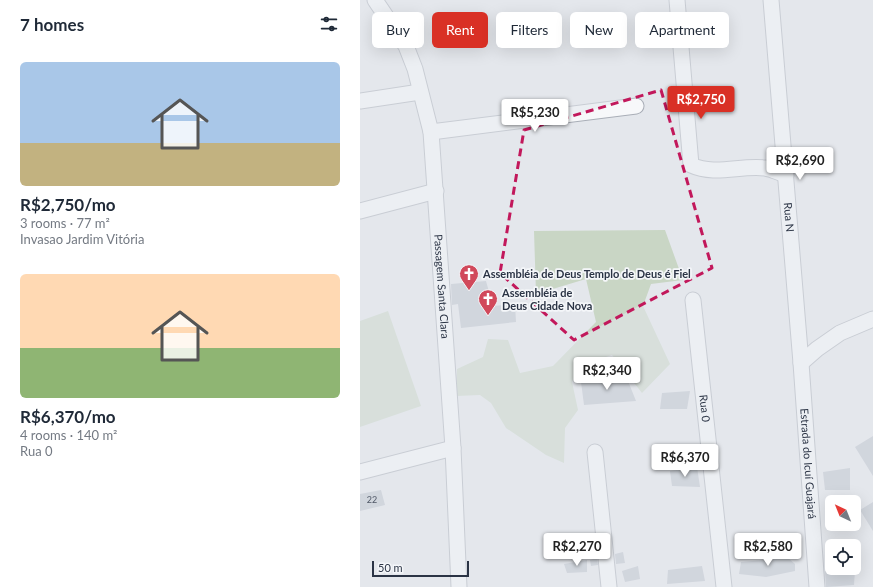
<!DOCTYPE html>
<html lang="en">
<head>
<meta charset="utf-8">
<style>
	:root { --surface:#fff; --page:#f6f6f7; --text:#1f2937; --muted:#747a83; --accent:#d93025 }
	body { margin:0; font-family:Lato,sans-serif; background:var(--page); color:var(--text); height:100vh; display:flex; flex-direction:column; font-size:15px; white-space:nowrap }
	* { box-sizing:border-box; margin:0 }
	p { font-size:13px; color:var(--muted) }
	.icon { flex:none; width:22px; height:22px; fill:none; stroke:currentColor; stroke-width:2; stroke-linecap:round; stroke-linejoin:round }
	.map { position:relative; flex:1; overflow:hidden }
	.panel { display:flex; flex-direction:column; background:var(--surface); width:360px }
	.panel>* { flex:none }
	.banner { position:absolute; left:12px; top:12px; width:380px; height:36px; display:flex; gap:8px }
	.needle { width:26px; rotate:317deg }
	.controls { position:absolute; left:465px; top:495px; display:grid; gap:8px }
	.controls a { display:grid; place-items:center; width:36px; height:36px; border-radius:6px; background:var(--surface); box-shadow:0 4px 16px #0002; font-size:20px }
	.scale { position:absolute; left:12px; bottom:10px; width:97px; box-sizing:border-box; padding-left:4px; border:2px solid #2b3445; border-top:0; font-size:11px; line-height:14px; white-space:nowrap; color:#2b3445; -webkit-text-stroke:3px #f4f6f9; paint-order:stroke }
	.price { position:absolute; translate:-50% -34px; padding:0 9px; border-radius:4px; background:#fff; color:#222; font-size:13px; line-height:26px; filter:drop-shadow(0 1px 2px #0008) }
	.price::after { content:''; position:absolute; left:50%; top:24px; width:12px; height:9px; margin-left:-6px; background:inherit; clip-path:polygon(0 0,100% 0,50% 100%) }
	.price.selected { background:var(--accent); color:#fff }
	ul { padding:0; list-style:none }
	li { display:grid; align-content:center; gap:8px; height:212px; padding:0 20px }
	li span { display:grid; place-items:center; height:124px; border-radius:6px; color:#555 }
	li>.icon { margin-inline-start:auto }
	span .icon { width:72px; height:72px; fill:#fffc; stroke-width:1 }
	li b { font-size:17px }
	h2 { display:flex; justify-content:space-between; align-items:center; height:48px; padding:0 20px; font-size:17px }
	.pill { padding:0 14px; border-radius:6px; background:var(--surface); box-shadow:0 4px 16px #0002; font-size:14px; line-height:36px }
	.pill.selected { background:var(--accent); color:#fff }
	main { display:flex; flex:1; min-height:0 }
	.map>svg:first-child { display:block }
	.green { fill:#c9d6c5 }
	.building { fill:#bbc0ca }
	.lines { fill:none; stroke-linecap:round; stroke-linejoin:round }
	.minor-casing { stroke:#a9aeb7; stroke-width:17 }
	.minor { stroke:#f7f8fa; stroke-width:15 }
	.marked { fill:none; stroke:#c2185b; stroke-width:3; stroke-dasharray:8 5; stroke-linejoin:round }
	.labels { text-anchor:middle; stroke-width:3.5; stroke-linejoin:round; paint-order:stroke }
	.number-label { font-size:9px; fill:#4f5766 }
	.street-label { font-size:11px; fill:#2b3445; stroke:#f4f6f9 }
	.poi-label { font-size:11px; font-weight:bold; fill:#2b3445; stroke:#f4f6f9; text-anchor:start }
</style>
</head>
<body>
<main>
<section class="panel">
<h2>7 homes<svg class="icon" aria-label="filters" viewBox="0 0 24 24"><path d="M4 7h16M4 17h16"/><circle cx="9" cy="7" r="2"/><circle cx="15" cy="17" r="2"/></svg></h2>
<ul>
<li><span style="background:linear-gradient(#a9c7e8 65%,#c2b280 0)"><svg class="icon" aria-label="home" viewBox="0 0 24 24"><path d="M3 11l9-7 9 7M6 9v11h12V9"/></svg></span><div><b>R$2,750/mo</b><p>3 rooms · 77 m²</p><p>Invasao Jardim Vitória</p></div></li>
<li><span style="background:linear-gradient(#ffd9b3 60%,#8fb573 0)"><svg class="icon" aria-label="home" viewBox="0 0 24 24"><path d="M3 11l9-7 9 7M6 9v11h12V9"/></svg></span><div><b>R$6,370/mo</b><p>4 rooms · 140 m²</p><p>Rua 0</p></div></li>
</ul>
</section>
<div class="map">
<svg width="513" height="587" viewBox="0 0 513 587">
	<rect width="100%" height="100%" fill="#e4e7ec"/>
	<g class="green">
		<polygon points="305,230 323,280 291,284 283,306 310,364 282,393 252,355 222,365 212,382 218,410 205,428 204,463 186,455 146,428 131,403 120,395 96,396 97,369 123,357 128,339 148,340 160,373 193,366 236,322 226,279 176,294 174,231"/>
		<polygon points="28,311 61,406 0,427 0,321"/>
	</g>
	<g class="building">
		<polygon points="126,281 133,306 155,304 156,322 101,328 98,304 92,305 91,284"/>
		<polygon points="266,376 276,401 224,405 221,382"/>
		<polygon points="330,391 327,409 300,409 302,393"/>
		<polygon points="513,436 513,476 495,447"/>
		<polygon points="337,467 340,487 312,486 310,471"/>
		<polygon points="490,468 490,490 465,490 463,472"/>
		<polygon points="21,490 25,505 0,511 0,494"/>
		<polygon points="513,502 513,531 500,510"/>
		<polygon points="263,552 265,563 256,564 255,554"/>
		<polygon points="415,557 427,557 435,564 435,571 406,577 379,574 381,562 416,559"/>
		<polygon points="237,558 238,565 231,566 230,560"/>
		<polygon points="227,560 227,572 207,573 204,564"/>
		<polygon points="278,566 280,579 265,582 262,571"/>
		<polygon points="342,566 345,581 307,584 308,570"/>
		<polygon points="495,570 494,585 466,587 465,571"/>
	</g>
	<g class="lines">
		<g class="minor-casing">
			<g id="minor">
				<path id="s1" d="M15 0 46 46 55 69 71 132 93 448 99 587"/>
				<path d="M317 0 331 165C355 176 380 165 405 168 412 169 419 173 426 175"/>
				<path id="s2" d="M411 0 441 363 457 587"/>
				<polyline points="0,101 60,92"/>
				<polyline points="71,132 276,106"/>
				<polyline points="0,211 76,191"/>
				<path id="s3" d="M333 300 364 587"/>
				<polyline points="441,363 457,349 480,333 513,319"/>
				<polyline points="235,452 249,587"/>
				<polyline points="0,472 93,448"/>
			</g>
		</g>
		<use href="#minor" class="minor"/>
	</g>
	<path d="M0 0H513V587H0ZM301 90 352 268 214 340 140 273 164 130Z" fill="#e4e7ec" fill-opacity=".55" fill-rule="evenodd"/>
	<path class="marked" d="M301 90 352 268 214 340 140 273 164 130Z"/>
	<defs>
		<g id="church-pin" transform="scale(1)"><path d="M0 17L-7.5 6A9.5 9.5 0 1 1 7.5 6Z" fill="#d1495b" stroke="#f4f6f9"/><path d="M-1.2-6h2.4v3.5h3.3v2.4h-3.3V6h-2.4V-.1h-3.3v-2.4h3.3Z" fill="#fff"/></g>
	</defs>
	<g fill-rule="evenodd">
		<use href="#church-pin" x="109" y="274"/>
		<use href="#church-pin" x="128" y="299"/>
	</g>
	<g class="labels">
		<g class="number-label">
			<text x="12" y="503">22</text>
		</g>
		<g class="street-label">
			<text dy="4" stroke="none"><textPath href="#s2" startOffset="218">Rua N</textPath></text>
			<text dy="4" stroke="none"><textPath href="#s1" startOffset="300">Passagem Santa Clara</textPath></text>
			<text dy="4" stroke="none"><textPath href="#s3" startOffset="109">Rua 0</textPath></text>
			<text dy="4" stroke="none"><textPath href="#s2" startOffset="465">Estrada do Icuí Guajará</textPath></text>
		</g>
		<g class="poi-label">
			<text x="123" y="278">Assembléia de Deus Templo de Deus é Fiel</text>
			<text x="142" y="297">Assembléia de<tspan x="142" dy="13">Deus Cidade Nova</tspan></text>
		</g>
	</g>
</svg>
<div class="controls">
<a><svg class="needle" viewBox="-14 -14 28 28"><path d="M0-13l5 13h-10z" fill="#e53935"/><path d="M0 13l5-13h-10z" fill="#747a83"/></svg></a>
<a><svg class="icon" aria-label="locate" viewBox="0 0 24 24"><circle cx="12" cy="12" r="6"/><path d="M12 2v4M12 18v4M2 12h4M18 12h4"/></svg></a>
</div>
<div class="scale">50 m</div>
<b class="price selected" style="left:341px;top:120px">R$2,750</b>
<b class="price" style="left:175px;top:133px">R$5,230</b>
<b class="price" style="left:440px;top:181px">R$2,690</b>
<b class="price" style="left:247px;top:391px">R$2,340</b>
<b class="price" style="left:325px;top:478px">R$6,370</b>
<b class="price" style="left:217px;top:567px">R$2,270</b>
<b class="price" style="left:408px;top:567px">R$2,580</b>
<div class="banner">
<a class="pill">Buy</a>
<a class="pill selected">Rent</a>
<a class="pill">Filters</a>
<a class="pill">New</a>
<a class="pill">Apartment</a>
</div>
</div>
</main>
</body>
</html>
